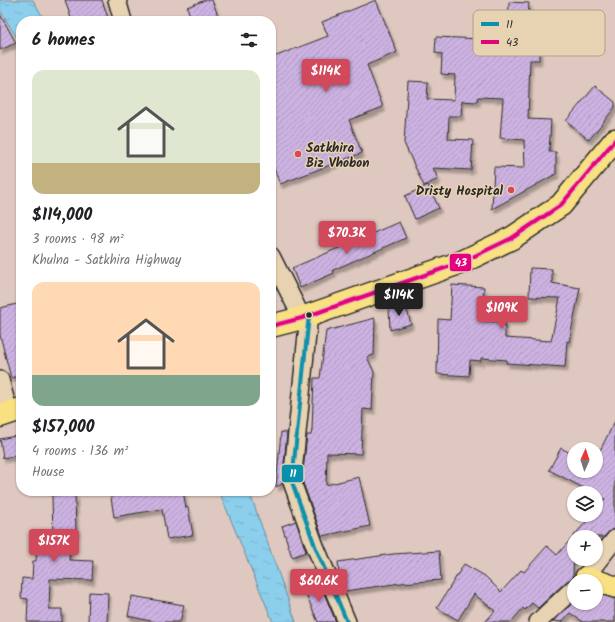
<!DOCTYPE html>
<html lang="en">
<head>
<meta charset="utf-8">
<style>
	:root { --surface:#fff; --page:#f6f6f6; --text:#202124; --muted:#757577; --accent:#d1495b }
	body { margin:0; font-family:Kalam,sans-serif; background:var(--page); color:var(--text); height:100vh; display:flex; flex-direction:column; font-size:15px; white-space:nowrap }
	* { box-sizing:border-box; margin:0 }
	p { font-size:13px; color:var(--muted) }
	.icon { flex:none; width:22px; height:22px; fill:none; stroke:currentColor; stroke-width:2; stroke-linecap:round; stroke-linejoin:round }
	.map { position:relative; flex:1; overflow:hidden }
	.details { position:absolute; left:16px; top:16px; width:260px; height:480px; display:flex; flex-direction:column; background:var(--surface); border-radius:16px; box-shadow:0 1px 3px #0004 }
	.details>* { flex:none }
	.needle { width:26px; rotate:3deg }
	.buttons { position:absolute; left:567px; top:442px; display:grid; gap:8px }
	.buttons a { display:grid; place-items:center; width:36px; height:36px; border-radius:50%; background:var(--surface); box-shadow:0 1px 3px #0004; font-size:20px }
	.price { position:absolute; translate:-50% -34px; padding:0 9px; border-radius:4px; background:var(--accent); color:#fff; font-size:13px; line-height:26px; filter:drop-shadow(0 1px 2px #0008) }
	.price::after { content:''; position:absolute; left:50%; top:24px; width:12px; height:9px; margin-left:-6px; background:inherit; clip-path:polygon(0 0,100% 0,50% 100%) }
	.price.on { background:#222; color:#fff }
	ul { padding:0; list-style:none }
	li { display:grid; align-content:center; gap:8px; height:212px; padding:0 16px }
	li span { display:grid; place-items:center; height:124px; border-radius:12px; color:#555 }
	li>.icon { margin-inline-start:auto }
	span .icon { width:72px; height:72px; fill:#fffc; stroke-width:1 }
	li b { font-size:17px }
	h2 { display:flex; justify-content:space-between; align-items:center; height:48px; padding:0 16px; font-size:17px }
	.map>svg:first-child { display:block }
	.water { fill:url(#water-ripples); stroke:#658d9f }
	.building { fill:url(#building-hatch); stroke:#2b2b2b; filter:url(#shadow) }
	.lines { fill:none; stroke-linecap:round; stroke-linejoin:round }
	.minor-casing { stroke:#2b2b2b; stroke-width:20 }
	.major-casing { stroke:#2b2b2b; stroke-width:24 }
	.highway-casing { stroke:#2b2b2b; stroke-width:25 }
	.minor { stroke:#e7d2b1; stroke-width:17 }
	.major { stroke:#f9e181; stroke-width:21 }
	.highway { stroke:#f9e181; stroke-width:22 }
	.bus-1-casing { stroke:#e7d2b1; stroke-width:7 }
	.bus-2-casing { stroke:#e7d2b1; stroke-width:7 }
	.bus-1 { stroke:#0990ad; stroke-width:4 }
	.bus-2 { stroke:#e5007d; stroke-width:4 }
	.poi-dot { fill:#d1495b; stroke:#e7d2b1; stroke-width:1.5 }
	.bus-dot { fill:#2b2b2b; stroke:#e7d2b1; stroke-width:1.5 }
	.labels { text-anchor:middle; stroke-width:3; stroke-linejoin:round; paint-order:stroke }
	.poi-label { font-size:13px; font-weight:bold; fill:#2b2b2b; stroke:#e7d2b1; text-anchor:start }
	.key { fill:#e7d2b1; stroke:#afa089; stroke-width:1 }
	.key-label { font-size:11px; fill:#2b2b2b }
	.line-badge { stroke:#e7d2b1; stroke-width:1.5 }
	.badge-label { font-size:11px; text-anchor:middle; font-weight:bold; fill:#fff }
</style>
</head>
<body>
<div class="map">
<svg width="615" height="622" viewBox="0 0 615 622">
	<defs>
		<pattern id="water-ripples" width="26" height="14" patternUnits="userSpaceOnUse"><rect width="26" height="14" fill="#8ccfed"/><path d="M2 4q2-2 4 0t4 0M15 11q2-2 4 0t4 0" fill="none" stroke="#79b2cb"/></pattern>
		<pattern id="building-hatch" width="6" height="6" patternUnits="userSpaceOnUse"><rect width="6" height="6" fill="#ccb2e1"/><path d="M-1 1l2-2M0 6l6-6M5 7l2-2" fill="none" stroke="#af99c1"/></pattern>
		<filter id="shadow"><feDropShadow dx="2.5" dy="4.5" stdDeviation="1" flood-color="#0004"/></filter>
	</defs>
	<rect width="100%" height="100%" fill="#dfc8bf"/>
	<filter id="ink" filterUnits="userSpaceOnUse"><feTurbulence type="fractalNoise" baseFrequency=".025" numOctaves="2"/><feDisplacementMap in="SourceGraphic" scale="8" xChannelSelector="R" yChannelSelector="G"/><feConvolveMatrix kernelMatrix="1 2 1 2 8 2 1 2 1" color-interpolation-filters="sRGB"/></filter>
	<g filter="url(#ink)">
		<g class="water">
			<polygon points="0,0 33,0 45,21 21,21 21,45 0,10"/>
			<polygon points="219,491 249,491 296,622 273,622"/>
		</g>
		<g class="building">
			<polygon points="65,0 102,0 109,21 72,21"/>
			<polygon points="205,0 212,0 220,21 192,21 187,7"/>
			<polygon points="376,0 397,52 367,65 383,107 349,120 362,153 280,184 271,161 271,58 328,36 322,22"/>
			<polygon points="509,2 529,3 528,19 540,20 539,60 530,60 528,119 551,120 549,152 556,152 556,174 492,209 494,167 525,168 524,140 500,138 503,98 478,97 477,102 462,101 461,116 449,116 448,139 473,140 471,170 433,168 438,179 424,186 404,143 408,81 428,82 427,99 454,100 455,75 441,74 442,54 435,53 436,37 483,39 484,24 508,25"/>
			<polygon points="0,14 16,43 0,50"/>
			<polygon points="595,86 615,102 615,107 589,140 566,121"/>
			<polygon points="428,185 439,208 415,219 405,196"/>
			<polygon points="399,222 406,238 333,270 334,273 300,288 292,268"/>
			<polygon points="530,268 552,269 552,283 580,288 569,342 567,341 565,367 506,363 507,360 481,358 481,361 470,360 469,376 437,374 438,319 450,320 452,285 484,287 482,321 505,322 505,338 551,341 560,298 529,297"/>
			<polygon points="21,303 21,375 11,378 0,335 0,308"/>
			<polygon points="405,304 411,324 390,330 389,308"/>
			<polygon points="375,318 374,355 367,357 374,372 372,410 363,409 361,454 327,453 326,485 359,477 370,526 322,536 302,480 307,435 311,435 312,429 314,378 320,378 326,331"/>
			<polygon points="615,421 615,529 611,530 604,537 574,537 573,578 567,581 538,608 532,603 525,610 523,608 511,622 485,622 495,611 474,594 458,620 437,608 464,564 485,576 501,592 521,570 524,572 547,546 557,555 592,515 596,515 596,510 605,499 549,470 561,448 574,455 574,471 596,471 596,458"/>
			<polygon points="281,432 287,433 282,484 276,487"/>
			<polygon points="15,436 18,455 3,458 0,439"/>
			<polygon points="110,491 183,491 186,508 188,507 193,535 167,539 162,509 114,517"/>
			<polygon points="75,494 76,533 71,533 69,560 93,561 92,580 50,579 49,609 62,609 62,622 27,622 28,599 21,598 22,578 32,579 33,561 36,561 37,539 53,540 52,495"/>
			<polygon points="296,521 306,552 292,557 282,526"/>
			<polygon points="439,551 441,580 401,583 345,591 337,574 339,573 338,562 393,554"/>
			<polygon points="319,581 336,622 318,622 303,587"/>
			<polygon points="89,592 108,593 107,622 88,622"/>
			<polygon points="596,593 615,599 615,622 583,622 570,613 562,622 553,621 574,602 596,603"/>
			<polygon points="132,596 184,605 180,622 155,622 128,616"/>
		</g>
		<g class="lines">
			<g class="minor-casing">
				<g id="minor">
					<polyline points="117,0 123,21"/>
					<polyline points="271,256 302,318"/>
					<polyline points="309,315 292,482 315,546 347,622"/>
					<polyline points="0,380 9,413"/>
					<polyline points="582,581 615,539"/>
					<polyline points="538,622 574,588"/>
				</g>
			</g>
			<g class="major-casing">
				<polyline id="major" points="586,577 615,587"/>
			</g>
			<g class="highway-casing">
				<g id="highway">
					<polyline points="271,326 302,318 462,262 512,238 561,205 615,140"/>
					<polyline points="0,416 21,409"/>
				</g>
			</g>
			<use href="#minor" class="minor"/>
			<use href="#major" class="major"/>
			<use href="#highway" class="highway"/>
			<g class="bus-1-casing">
				<polyline id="bus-1" points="309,315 292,482 315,546 347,622"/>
			</g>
			<g class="bus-2-casing">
				<polyline id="bus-2" points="271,326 302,318 462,262 512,238 561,205 615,140"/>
			</g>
			<use href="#bus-1" class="bus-1"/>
			<use href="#bus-2" class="bus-2"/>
		</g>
	</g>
	<g class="poi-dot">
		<circle cx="298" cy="154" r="4"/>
		<circle cx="511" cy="190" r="4"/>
	</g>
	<circle class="bus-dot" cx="309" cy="315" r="3.5"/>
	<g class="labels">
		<g class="poi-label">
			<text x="306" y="152">Satkhira<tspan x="306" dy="15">Biz Vhobon</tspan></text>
			<text x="503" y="195" text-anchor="end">Dristy Hospital</text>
		</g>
	</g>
	<rect x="473" y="10" width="132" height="46" rx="6" class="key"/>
	<rect x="481" y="22" width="18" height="4" fill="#0990ad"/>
	<rect x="481" y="40" width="18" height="4" fill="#e5007d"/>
	<g class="key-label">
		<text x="506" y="28">11</text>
		<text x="506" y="46">43</text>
	</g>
	<g class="line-badge">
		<rect x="449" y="253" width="23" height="19" rx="4" fill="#e5007d"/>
		<rect x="281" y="464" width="23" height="19" rx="4" fill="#0990ad"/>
	</g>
	<g class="badge-label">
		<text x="461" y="266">43</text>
		<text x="293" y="477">11</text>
	</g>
</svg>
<div class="buttons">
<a><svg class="needle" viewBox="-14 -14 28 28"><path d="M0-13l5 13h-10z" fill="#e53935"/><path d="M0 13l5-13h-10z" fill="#757577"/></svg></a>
<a><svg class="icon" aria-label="layers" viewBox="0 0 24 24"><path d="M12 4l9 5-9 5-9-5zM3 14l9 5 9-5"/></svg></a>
<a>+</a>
<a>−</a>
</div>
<b class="price" style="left:326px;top:93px">$114K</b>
<b class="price" style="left:347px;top:255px">$70.3K</b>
<b class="price on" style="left:399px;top:317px">$114K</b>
<b class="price" style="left:502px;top:330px">$109K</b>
<b class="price" style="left:54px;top:563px">$157K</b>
<b class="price" style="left:319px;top:603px">$60.6K</b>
<section class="details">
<h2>6 homes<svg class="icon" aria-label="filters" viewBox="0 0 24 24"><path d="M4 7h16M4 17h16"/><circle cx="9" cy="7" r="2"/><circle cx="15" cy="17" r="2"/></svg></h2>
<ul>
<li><span style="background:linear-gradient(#dfe7d0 75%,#c2b280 0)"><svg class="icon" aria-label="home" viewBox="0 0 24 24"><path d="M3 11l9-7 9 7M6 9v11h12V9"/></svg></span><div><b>$114,000</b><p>3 rooms · 98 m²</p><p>Khulna - Satkhira Highway</p></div></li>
<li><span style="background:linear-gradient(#ffd9b3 75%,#7fa58c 0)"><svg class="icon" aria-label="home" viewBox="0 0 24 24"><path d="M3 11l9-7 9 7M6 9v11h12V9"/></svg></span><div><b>$157,000</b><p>4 rooms · 136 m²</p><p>House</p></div></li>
</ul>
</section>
</div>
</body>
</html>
